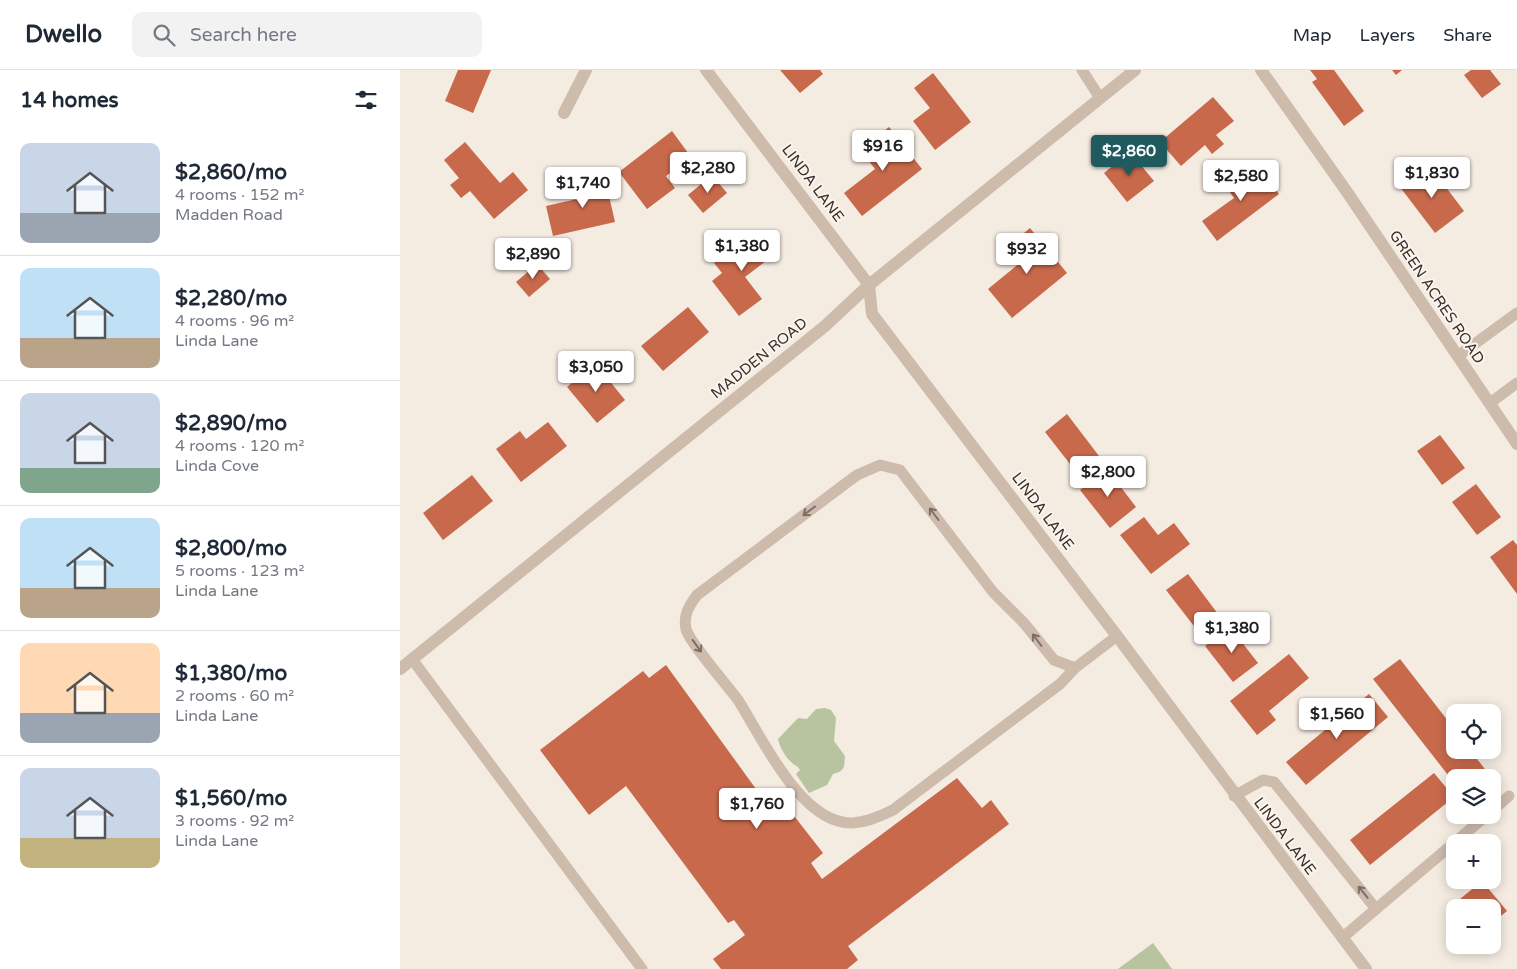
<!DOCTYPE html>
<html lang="en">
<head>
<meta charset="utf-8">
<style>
	:root { --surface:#fff; --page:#f2f2f3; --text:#1f2937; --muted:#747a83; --line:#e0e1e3; --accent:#1f5a5e }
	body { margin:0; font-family:"Varela Round",sans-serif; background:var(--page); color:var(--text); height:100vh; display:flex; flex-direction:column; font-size:19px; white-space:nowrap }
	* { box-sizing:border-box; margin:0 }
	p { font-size:16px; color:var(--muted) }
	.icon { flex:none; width:28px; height:28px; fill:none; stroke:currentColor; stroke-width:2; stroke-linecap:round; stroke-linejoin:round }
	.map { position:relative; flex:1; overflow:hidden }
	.drawer { display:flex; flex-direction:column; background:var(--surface); width:400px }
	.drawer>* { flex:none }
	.buttons { position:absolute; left:1046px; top:634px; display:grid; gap:10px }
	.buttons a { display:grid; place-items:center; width:55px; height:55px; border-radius:10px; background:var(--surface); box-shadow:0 2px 12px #0003; font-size:25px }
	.price { position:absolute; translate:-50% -42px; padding:0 11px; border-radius:5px; background:#fff; color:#222; font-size:16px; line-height:32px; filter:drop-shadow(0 1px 2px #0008) }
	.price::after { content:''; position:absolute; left:50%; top:30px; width:15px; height:11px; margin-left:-8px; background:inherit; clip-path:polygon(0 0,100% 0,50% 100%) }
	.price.on { background:var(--accent); color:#fff }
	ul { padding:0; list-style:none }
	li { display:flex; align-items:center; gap:15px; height:125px; padding:0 20px }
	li+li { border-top:1px solid var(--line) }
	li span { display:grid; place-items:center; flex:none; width:140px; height:100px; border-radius:10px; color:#555 }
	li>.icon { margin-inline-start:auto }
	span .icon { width:60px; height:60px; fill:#fffc; stroke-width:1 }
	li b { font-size:21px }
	h2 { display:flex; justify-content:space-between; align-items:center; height:60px; padding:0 20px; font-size:21px }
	header { display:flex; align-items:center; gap:30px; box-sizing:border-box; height:70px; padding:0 25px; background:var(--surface); border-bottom:1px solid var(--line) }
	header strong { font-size:24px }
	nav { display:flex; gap:28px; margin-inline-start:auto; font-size:18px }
	.search { width:350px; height:45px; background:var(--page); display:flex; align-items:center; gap:12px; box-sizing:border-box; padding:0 18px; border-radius:10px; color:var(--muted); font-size:19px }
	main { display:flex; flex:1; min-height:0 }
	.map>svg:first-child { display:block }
	.green { fill:#b8c4a0 }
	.building { fill:#c8694b }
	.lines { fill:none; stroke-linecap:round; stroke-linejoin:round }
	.service { stroke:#cdbbac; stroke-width:11 }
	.minor { stroke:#cdbbac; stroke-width:12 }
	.tertiary { stroke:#cdbbac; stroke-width:12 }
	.oneway { stroke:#7d6f65 }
	.labels { text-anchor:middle; stroke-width:4; stroke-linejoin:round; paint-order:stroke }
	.street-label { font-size:15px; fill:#3b302b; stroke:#fbf5ee }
</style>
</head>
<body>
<header>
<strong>Dwello</strong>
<div class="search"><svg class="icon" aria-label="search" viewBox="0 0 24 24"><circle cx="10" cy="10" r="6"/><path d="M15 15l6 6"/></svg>Search here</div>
<nav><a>Map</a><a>Layers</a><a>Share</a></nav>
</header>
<main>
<section class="drawer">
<h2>14 homes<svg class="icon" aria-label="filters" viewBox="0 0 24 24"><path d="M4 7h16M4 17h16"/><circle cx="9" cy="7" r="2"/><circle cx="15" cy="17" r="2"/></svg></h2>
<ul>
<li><span style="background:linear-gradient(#c9d6e8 70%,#9aa5b1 0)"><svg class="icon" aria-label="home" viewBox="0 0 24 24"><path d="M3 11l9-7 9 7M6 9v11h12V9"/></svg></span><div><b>$2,860/mo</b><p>4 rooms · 152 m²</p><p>Madden Road</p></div></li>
<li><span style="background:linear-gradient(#bfe0f5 70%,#b9a48a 0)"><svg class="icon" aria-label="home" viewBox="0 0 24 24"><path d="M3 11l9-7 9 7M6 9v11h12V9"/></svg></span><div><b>$2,280/mo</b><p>4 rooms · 96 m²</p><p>Linda Lane</p></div></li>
<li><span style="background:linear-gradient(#c9d6e8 75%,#7fa58c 0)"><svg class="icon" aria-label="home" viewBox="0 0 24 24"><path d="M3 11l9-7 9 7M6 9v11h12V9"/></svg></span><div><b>$2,890/mo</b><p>4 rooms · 120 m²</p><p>Linda Cove</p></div></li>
<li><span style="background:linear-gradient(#bfe0f5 70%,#b9a48a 0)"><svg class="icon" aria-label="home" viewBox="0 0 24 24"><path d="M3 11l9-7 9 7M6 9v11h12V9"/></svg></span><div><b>$2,800/mo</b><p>5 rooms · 123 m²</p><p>Linda Lane</p></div></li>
<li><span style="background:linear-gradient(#ffd9b3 70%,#9aa5b1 0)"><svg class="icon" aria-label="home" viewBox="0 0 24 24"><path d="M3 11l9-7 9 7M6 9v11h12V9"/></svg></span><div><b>$1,380/mo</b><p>2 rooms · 60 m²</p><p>Linda Lane</p></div></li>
<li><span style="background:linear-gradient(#c9d6e8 70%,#c2b280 0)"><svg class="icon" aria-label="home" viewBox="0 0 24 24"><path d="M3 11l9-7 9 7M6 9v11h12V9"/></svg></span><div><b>$1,560/mo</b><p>3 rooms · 92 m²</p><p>Linda Lane</p></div></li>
</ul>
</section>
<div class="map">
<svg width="1117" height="899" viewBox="0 0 1117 899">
	<rect width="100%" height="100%" fill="#f4ebe1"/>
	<g class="green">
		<path d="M425 638 431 640 436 648 434 671 445 686C444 698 445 701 433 704L427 715 409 723 396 704 400 700 398 697C388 692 380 679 378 669L398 648 407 649 416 639Z"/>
		<polygon points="753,873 772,899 718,899"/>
	</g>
	<g class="building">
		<polygon points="58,0 91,0 73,43 45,31"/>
		<polygon points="380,0 420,0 423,4 400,23"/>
		<polygon points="910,0 934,0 964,41 944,56 912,12 917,9"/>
		<polygon points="992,0 1002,0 996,5"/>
		<polygon points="1071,0 1090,0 1101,14 1082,28 1064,5"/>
		<polygon points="533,3 571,52 535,80 513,51 530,38 514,18"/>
		<polygon points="813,27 834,51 816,65 824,74 812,84 805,75 781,96 760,72"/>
		<polygon points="489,57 522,99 462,146 444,123 475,99 460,80"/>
		<polygon points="272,61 291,87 266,106 275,118 247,139 219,102"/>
		<polygon points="65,72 100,113 113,102 128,120 94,149 70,121 61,128 50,115 59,108 44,90"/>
		<polygon points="730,82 754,111 727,132 704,103"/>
		<polygon points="856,94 879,124 817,171 802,151 834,128 826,117"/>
		<polygon points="1029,95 1064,141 1035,163 1000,117"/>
		<polygon points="312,105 327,123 303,143 288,125"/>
		<polygon points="205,108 215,152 153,166 146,136 177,129 174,115"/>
		<polygon points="630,158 667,203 612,248 588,219 621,192 608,176"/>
		<polygon points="356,160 375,184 345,207 362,229 339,246 312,211 322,203 314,193"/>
		<polygon points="137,194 150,209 129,227 116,212"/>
		<polygon points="288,237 309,262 263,301 241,276"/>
		<polygon points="195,293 225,330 197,353 167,317"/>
		<polygon points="667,344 699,386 677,403 645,362"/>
		<polygon points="148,352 167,376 121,412 96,379 120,361 126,369"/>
		<polygon points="1040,365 1065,398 1042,415 1017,381"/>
		<polygon points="707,399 736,437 710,458 680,420"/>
		<polygon points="72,405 93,431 43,470 23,443"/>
		<polygon points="1076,414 1101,447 1077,465 1052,432"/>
		<polygon points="744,447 758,465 774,453 790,474 751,504 720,465"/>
		<polygon points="1113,470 1117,475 1117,524 1090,487"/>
		<polygon points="788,504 818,544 797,560 766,520"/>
		<polygon points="830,557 858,593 833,612 805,576"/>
		<polygon points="889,584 909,608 869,641 876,650 857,665 830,631"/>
		<polygon points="1000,589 1055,660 1055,680 1070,680 1092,708 1055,708 1055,714 973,609"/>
		<polygon points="266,595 372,741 384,733 423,783 411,793 422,809 557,708 582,738 591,730 609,754 448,876 458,890 447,899 321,899 313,889 345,865 334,850 328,853 226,716 189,745 140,680 243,601 249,608"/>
		<polygon points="969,624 988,647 906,715 886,692"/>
		<polygon points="1034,703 1054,727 970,795 950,770"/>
		<polygon points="1082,811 1107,841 1092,853 1092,838 1067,838 1060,829"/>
	</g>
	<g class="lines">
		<g class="service">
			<polyline points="682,0 700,28"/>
			<polyline points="1058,286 1117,243"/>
			<polyline points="1090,333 1117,313"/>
			<polyline points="12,589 242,899"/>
			<path d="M675 598 654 590 624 553 593 522 500 400 480 395 457 405 297 525C289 536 283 545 286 559 289 572 328 616 338 630 362 667 401 755 453 753 467 752 481 746 493 740L660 614 675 598 717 566"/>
			<polyline points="834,726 863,710 874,712 976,839 942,868"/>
			<polyline points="1092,741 1109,726"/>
			<polyline points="976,839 1087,745"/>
		</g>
		<g class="minor">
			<polyline points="861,0 947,122 1117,374"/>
			<polyline points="164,43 186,0"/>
		</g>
		<g class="tertiary">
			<polyline points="306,0 469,215 472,244 717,566 966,899"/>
			<polyline points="0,599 425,256 469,215 735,0"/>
		</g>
	</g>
	<defs><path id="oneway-shaft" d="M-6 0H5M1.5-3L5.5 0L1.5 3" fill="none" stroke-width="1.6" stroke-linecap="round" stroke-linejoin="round" transform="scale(1.25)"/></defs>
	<g class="oneway">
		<use href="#oneway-shaft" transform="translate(409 441) rotate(143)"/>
		<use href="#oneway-shaft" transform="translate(534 444) rotate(-127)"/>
		<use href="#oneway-shaft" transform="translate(637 570) rotate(-127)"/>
		<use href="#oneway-shaft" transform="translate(297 576) rotate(54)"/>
		<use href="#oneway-shaft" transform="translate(963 822) rotate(-129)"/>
	</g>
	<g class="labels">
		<g class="street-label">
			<text transform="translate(413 113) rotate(53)" y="5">LINDA LANE</text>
			<text transform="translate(1037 227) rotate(56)" y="5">GREEN ACRES ROAD</text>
			<text transform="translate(359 288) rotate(-39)" y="5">MADDEN ROAD</text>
			<text transform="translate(643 441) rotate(53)" y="5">LINDA LANE</text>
			<text transform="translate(885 766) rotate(53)" y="5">LINDA LANE</text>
		</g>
	</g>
</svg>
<div class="buttons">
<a><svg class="icon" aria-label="locate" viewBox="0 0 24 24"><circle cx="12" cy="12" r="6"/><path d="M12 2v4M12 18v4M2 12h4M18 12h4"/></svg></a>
<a><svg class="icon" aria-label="layers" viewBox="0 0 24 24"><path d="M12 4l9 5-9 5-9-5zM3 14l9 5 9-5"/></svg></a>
<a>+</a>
<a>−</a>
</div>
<b class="price" style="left:483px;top:102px">$916</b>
<b class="price on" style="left:729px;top:107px">$2,860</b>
<b class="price" style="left:308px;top:124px">$2,280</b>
<b class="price" style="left:1032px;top:129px">$1,830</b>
<b class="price" style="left:841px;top:132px">$2,580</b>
<b class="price" style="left:183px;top:139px">$1,740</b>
<b class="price" style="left:342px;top:202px">$1,380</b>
<b class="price" style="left:627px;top:205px">$932</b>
<b class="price" style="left:133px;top:210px">$2,890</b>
<b class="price" style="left:196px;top:323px">$3,050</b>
<b class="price" style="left:708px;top:428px">$2,800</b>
<b class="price" style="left:832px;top:584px">$1,380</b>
<b class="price" style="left:937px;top:670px">$1,560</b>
<b class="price" style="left:357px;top:760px">$1,760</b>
</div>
</main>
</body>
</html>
